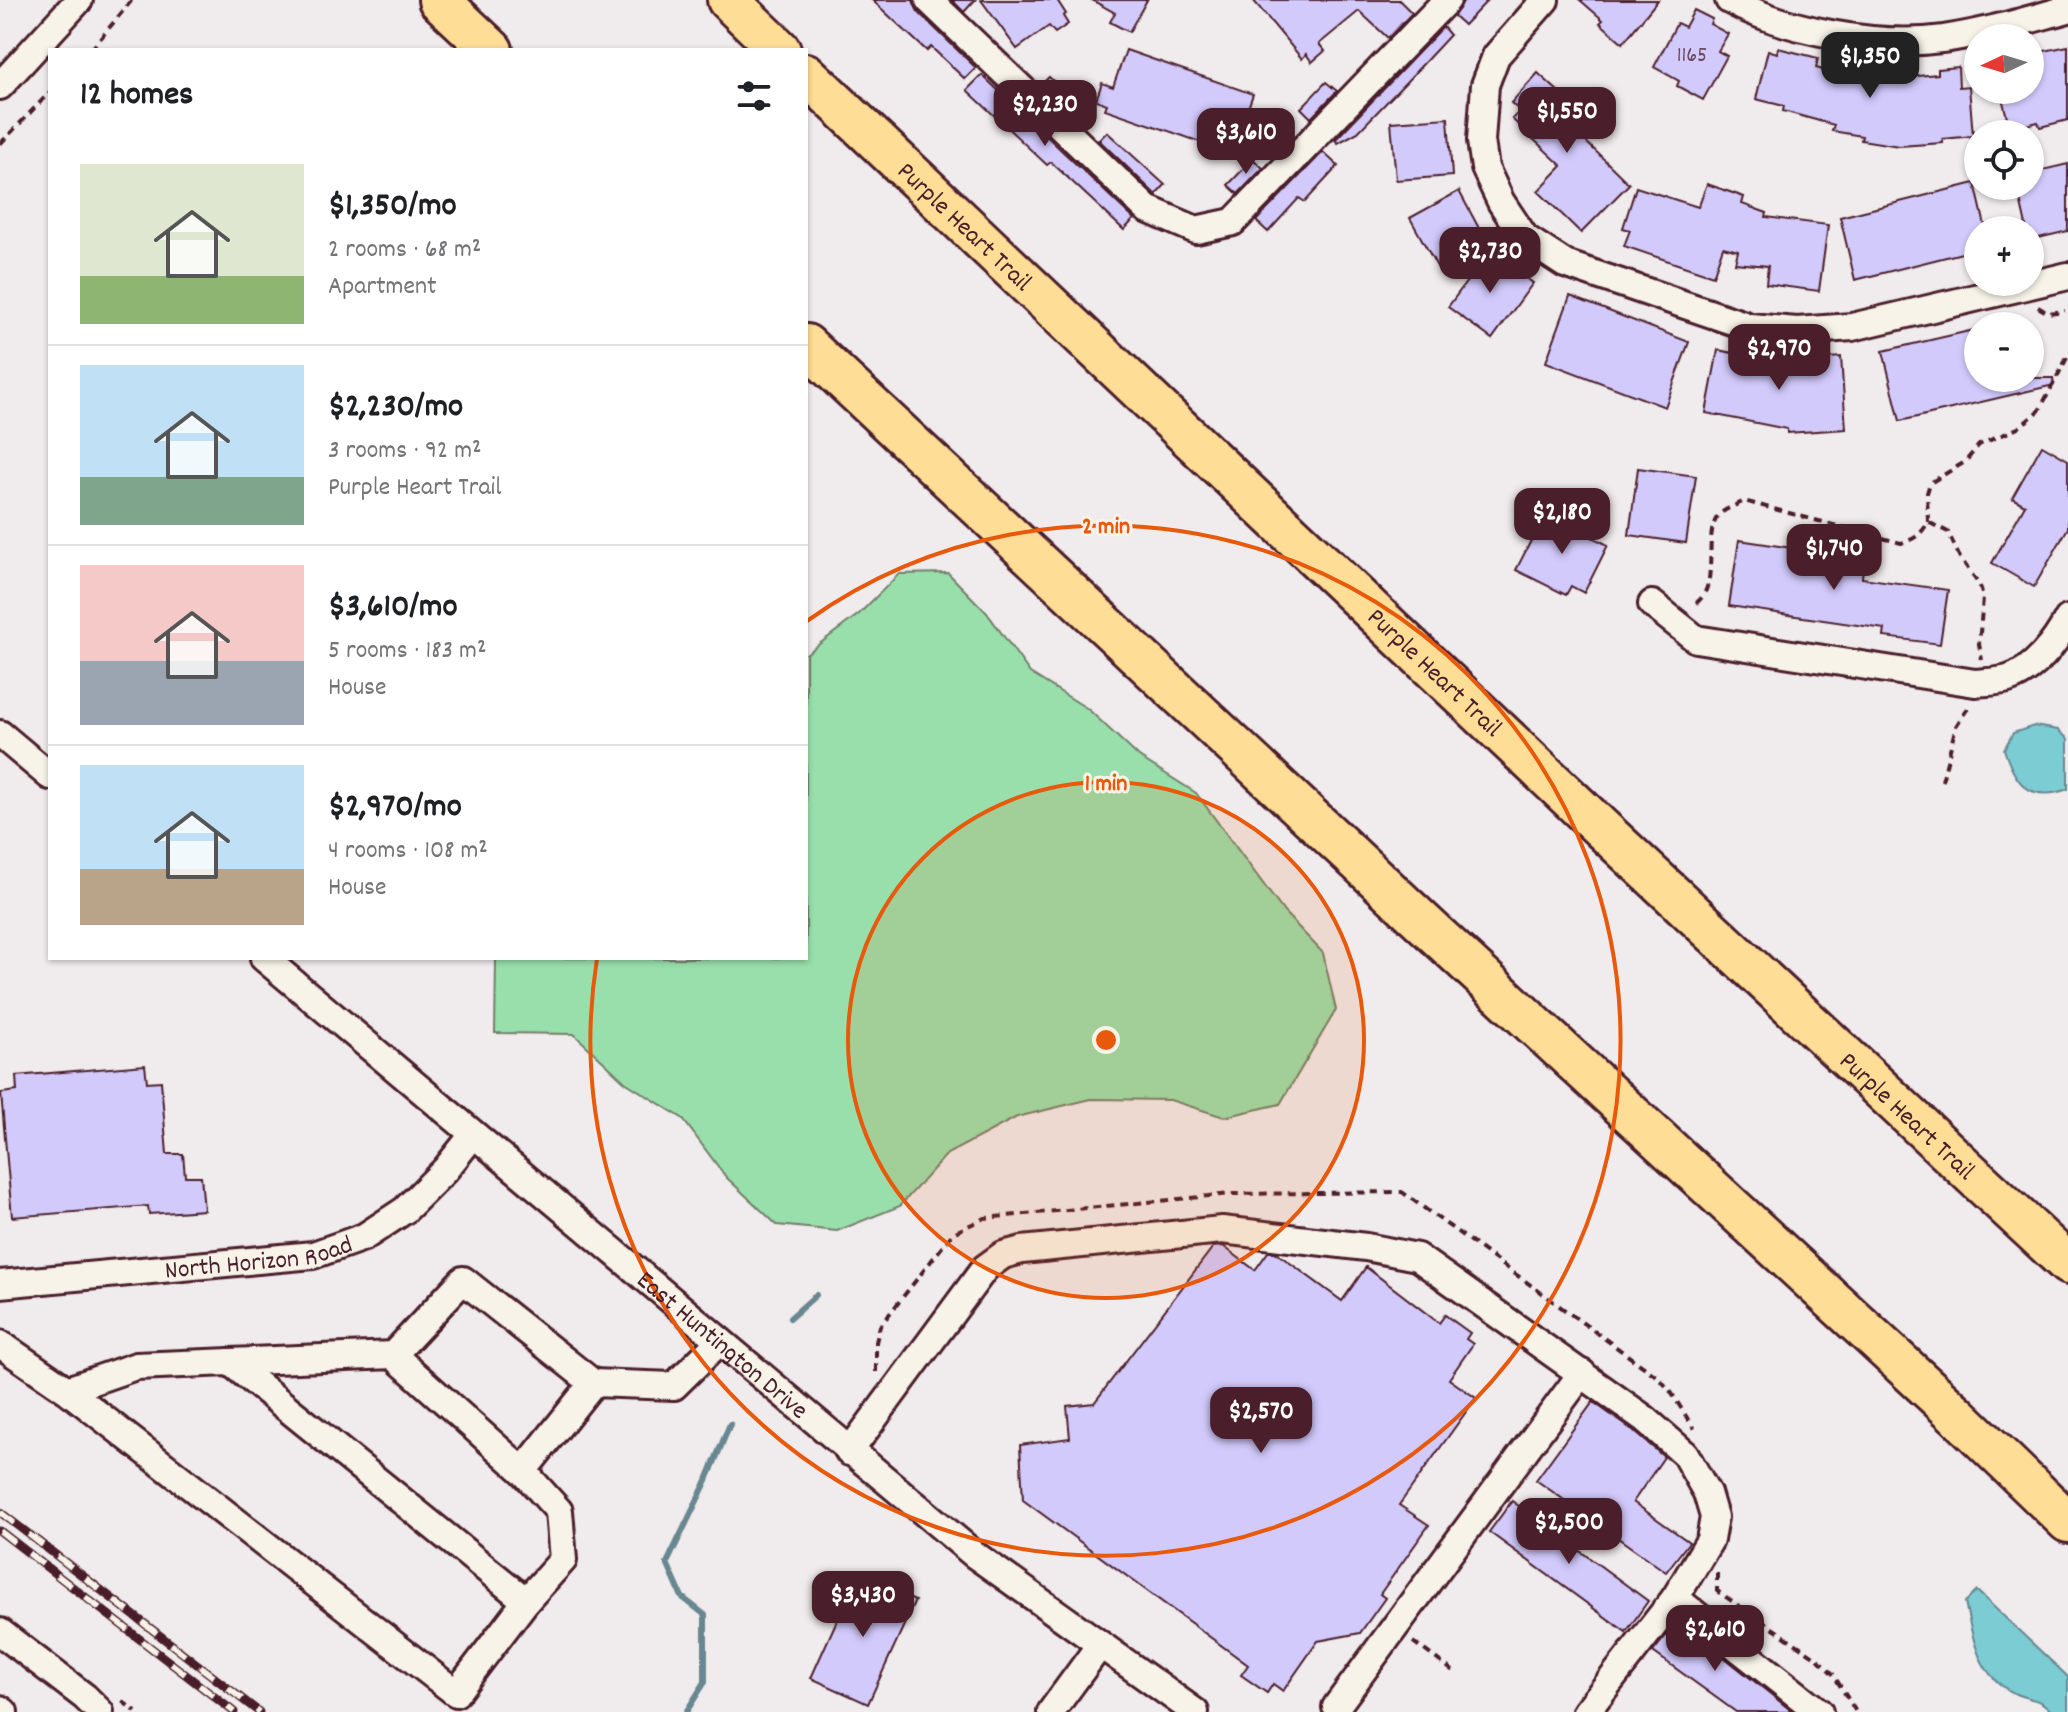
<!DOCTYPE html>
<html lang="en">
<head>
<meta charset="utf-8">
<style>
	:root { --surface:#fff; --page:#f6f6f6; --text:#202124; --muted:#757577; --line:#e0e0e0; --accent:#4a1f2b }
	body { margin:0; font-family:Dekko,sans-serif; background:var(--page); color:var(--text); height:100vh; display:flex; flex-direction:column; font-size:30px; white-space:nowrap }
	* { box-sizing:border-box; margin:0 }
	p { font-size:26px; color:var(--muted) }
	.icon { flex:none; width:44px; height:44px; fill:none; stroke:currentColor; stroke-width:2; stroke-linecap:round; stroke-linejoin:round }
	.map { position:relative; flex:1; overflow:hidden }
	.drawer { position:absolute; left:48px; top:48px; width:760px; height:912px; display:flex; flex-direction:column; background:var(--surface); border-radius:0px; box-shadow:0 2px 6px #0004 }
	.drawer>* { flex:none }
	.needle { width:52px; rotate:266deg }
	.fabs { position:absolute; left:1964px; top:24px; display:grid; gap:16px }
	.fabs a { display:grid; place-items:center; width:80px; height:80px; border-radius:50%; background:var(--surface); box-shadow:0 2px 6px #0004; font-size:40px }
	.price { position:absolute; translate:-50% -68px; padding:0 18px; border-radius:16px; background:var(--accent); color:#fff; font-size:26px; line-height:52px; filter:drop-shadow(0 2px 4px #0008) }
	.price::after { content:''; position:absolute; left:50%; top:48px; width:24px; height:18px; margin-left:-12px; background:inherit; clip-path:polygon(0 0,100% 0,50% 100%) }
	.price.current { background:#222; color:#fff }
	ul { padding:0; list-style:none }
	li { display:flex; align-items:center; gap:24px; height:200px; padding:0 32px }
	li+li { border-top:2px solid var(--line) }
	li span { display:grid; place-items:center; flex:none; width:224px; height:160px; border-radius:0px; color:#555 }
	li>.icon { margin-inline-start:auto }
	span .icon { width:96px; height:96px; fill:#fffc; stroke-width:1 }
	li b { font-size:34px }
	h2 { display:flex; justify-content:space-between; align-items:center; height:96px; padding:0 32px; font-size:34px }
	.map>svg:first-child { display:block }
	.green { fill:#99dfab; stroke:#727f6b; stroke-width:2 }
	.water { fill:#7bccd3; stroke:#678790; stroke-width:2 }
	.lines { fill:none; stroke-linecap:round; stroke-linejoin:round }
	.stream { stroke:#678790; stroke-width:6 }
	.building { fill:#d3cafc; stroke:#4a1f2b; stroke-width:2 }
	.minor-casing { stroke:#4a1f2b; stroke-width:32 }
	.highway-casing { stroke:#4a1f2b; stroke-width:46 }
	.path { stroke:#4a1f2b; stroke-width:4; stroke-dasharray:8 6; stroke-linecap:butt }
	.minor { stroke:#f7f3e8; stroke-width:26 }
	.highway { stroke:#fedd96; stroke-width:40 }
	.rail-casing { stroke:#4a1f2b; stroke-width:9 }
	.rail { stroke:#f7f3e8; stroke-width:6; stroke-dasharray:18; stroke-linecap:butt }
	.ring { fill:none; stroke:#e8590c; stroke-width:4 }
	.labels { text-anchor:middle; stroke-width:6; stroke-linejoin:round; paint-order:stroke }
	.number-label { font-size:22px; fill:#6c4a5f }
	.street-label { font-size:26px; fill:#4a1f2b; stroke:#f7f3e8 }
	.centre { fill:#e8590c; stroke:#f7f3e8; stroke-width:4 }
	.ring-label { font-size:24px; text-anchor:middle; font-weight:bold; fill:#e8590c; stroke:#f7f3e8; stroke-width:6; stroke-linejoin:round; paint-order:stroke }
</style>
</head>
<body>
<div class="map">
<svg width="2068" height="1712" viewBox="0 0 2068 1712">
	<rect width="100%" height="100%" fill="#f0ebec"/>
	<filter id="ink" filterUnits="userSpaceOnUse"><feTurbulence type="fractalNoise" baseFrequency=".0125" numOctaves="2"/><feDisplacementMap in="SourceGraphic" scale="16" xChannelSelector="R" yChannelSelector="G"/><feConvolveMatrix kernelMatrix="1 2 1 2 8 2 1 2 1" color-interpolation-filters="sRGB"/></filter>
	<g filter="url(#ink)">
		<polygon class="green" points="948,573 987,613 1030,673 1088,709 1139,757 1196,793 1284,912 1323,953 1336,1010 1280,1104 1224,1117 1170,1100 1091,1099 1017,1117 947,1154 900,1206 837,1231 777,1225 726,1177 682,1118 625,1082 574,1034 495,1033 496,958 806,958 806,654 859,614 899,574"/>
		<g class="water">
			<path d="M2034 726 2058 730 2068 739V789C2030 803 2015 784 2004 749L2013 733Z"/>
			<path d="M1977 1591 2068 1677V1712H2052C2039 1696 2029 1701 2014 1693 1977 1675 1973 1638 1965 1602Z"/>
		</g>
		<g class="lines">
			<g class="stream">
				<polyline points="790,1318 816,1295"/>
				<polyline points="686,1712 705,1682 705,1615 682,1597 667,1563 707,1480 730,1424"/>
			</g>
		</g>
		<g class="building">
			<polygon points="872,0 913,0 918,12 976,68 965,79 931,47 927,51"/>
			<polygon points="952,0 975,0 964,12"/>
			<polygon points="981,0 1057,0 1066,14 1063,16 1068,24 1055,33 1049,26 1017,49"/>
			<polygon points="1092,0 1147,0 1129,32 1110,22 1115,13"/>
			<polygon points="1253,0 1399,0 1412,13 1388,38 1359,11 1319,44 1325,51 1312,62 1306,54 1302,59"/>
			<polygon points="1464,0 1488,0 1464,25 1454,16"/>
			<polygon points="1580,0 1658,0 1623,43 1600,23 1603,20"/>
			<polygon points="1694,10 1712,19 1710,24 1728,34 1718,51 1727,56 1703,100 1677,86 1679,81 1654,67 1677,23 1685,27"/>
			<polygon points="1443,27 1450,35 1409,79 1358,132 1338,143 1335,140"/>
			<polygon points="2068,46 2068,120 2040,127 2038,122 2010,129 2000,90 2030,90 2030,54"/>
			<polygon points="1778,48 1818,58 1816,68 1850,77 1853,63 1873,66 1872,72 1906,77 1938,74 1938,69 1958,67 1959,87 1969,86 1973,136 1943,139 1943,143 1899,146 1861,140 1862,136 1832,131 1834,125 1783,111 1784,106 1756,99 1768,50 1777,53"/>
			<polygon points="1126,50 1253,94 1232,153 1105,109 1107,104 1096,100 1102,83 1113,87"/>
			<polygon points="1538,73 1581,112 1569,125 1629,184 1581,233 1538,191 1562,166 1512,119 1520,111 1511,103"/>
			<polygon points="982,75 1134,219 1124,230 1051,162 1047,165 967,90"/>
			<polygon points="1049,77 1075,101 1067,110 1041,85"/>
			<polygon points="1326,82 1337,91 1311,118 1301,108"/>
			<polygon points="1448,118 1452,176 1396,180 1391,122"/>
			<polygon points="1107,132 1165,185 1156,195 1099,140"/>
			<polygon points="1323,152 1338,166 1305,202 1299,198 1268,232 1256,221"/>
			<polygon points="1253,159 1263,168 1238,194 1228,185"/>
			<polygon points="2068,164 2068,231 2030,240 2030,230 2027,230 2017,186 2030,186 2030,173"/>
			<polygon points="1975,183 1986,230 1978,230 1978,249 1855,280 1840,217"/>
			<polygon points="1707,184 1744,197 1742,204 1767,213 1766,217 1828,225 1819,291 1766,284 1768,266 1735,263 1738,251 1723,247 1713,276 1624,246 1630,230 1623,228 1636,187 1698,207"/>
			<polygon points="1459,191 1488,245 1440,272 1410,218"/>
			<polygon points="1489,251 1533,283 1492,339 1448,307"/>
			<polygon points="1570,296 1689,342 1665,407 1546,362"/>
			<polygon points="1978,329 1978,378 2053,378 2054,385 1900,421 1883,351"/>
			<polygon points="1718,350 1777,362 1841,357 1846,429 1787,433 1787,429 1706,413"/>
			<polygon points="2042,445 2068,460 2068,528 2034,587 1992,563 2025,505 2012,498"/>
			<polygon points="1638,468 1696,476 1686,543 1629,535"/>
			<polygon points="1545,513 1608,545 1584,593 1571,586 1566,595 1516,570"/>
			<polygon points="1739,540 1864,559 1862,578 1948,590 1940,644 1884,637 1885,629 1729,606"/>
			<polygon points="145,1065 147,1082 161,1081 167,1154 183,1154 185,1176 201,1176 204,1210 149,1214 148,1206 12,1217 1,1093 17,1091 16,1076"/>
			<polygon points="1223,1246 1255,1270 1268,1252 1275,1252 1342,1301 1366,1267 1439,1323 1445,1315 1470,1333 1466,1339 1473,1344 1449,1379 1476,1398 1399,1505 1429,1525 1380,1594 1385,1598 1360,1633 1318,1641 1283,1691 1273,1684 1267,1693 1241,1675 1248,1665 1023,1500 1020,1445 1070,1438 1067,1406 1094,1403 1213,1247"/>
			<polygon points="1593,1402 1635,1432 1664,1457 1633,1502 1689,1542 1666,1572 1536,1480"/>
			<polygon points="1512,1501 1648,1601 1626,1632 1489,1532"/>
			<polygon points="857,1575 915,1601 868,1704 811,1678"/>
			<polygon points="1677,1622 1720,1654 1793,1712 1736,1712 1653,1652"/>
		</g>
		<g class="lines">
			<g class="minor-casing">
				<g id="minor">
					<polyline points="929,0 1147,209 1196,230 1233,222 1447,0"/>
					<polyline points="1545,0 1496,56 1485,85 1481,141 1485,168 1501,202 1525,238 1565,264 1750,327 1797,331 1852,327 2068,276"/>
					<path d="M1729 0C1786 31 1879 48 1943 39 1985 33 2027 20 2068 9"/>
					<polyline points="0,86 79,0"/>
					<path d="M1652 604 1696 639 1975 683C1985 682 1998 682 2008 679 2034 671 2056 642 2068 619"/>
					<polyline points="0,734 50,776"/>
					<path id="s1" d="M264 958 975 1555 1195 1712"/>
					<path id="s2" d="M0 1284 313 1255 364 1237 405 1210 445 1170 473 1135"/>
					<polyline points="0,1344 67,1390 456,1693 526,1601 563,1560 559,1511 523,1471 393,1355 136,1366 67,1390"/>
					<polyline points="393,1355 463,1280 593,1383"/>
					<polyline points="230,1362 526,1601"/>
					<polyline points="849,1452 985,1268 1003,1255 1022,1250 1222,1230 1366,1247 1417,1257 1645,1419 1685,1454 1707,1493 1714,1517 1710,1540 1675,1598 1819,1712"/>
					<polyline points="523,1471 593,1383 674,1386 720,1341"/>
					<polyline points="0,1632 85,1697 100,1712"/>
					<polyline points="1336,1707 1582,1373"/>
					<polyline points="0,1709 4,1712"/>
					<polyline points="1051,1712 1100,1645"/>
					<polyline points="1586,1712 1675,1598"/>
				</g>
			</g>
			<g class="highway-casing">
				<g id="highway">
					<polyline points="439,0 492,50"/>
					<polyline points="728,0 780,50"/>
					<path id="s3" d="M806 74 1599 826 2068 1264"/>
					<polyline points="806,345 1429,928 1956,1414 2068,1522"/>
				</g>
			</g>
			<g class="path">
				<polyline points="91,50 132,0"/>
				<polyline points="0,144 50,92"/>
				<polyline points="2038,307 2048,313 2065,311"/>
				<polyline points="1928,522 1927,493 1930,483 1965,462 1979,445 2018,428 2039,411 2068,356"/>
				<path d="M1696 603C1722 585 1700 530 1721 513 1727 508 1737 505 1744 501L1901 543C1915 539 1921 535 1928 522L1948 532 1959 556 1980 586 1983 598 1979 644 1982 660"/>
				<polyline points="1942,781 1956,726 1970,705"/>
				<polyline points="876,1372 876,1342 880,1326 953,1233 985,1218 1230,1194 1402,1192 1659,1378 1671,1392 1694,1429"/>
				<polyline points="1717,1573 1717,1591 1817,1658 1833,1674 1856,1712"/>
				<polyline points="1413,1642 1453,1671"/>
				<polyline points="122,1701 136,1712"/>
			</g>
			<use href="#minor" class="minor"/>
			<use href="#highway" class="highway"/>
			<g class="rail-casing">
				<g id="rail">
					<polyline points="0,1512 259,1712"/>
					<polyline points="0,1531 234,1712"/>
				</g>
			</g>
			<use href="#rail" class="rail"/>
		</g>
	</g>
	<circle cx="1106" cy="1040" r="258" fill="#e8590c" fill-opacity=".12"/>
	<g class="ring">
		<circle cx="1106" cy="1040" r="258"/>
		<path d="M807 621A515 515 0 1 1 597 959"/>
	</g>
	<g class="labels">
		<g class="number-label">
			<text x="1692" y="61">1165</text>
		</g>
		<g class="street-label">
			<text dy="9" stroke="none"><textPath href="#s3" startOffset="220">Purple Heart Trail</textPath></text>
			<text dy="9" stroke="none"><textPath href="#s3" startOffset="868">Purple Heart Trail</textPath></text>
			<text dy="9" stroke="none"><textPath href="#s3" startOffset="1516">Purple Heart Trail</textPath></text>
			<text dy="9" stroke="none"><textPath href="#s2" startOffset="260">North Horizon Road</textPath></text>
			<text dy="9" stroke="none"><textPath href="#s1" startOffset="600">East Huntington Drive</textPath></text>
		</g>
	</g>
	<circle cx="1106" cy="1040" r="12" class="centre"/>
	<g class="ring-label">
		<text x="1106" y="533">2 min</text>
		<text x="1106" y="790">1 min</text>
	</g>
</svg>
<div class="fabs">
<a><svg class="needle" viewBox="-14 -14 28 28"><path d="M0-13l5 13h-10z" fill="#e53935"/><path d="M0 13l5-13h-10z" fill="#757577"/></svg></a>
<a><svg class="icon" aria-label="locate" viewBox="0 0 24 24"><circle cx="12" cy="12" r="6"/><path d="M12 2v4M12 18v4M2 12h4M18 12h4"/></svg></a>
<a>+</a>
<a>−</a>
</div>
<b class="price current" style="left:1870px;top:100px">$1,350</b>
<b class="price" style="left:1045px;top:148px">$2,230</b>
<b class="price" style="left:1567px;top:155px">$1,550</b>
<b class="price" style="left:1246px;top:176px">$3,610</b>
<b class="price" style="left:1490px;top:295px">$2,730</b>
<b class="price" style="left:1779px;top:392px">$2,970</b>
<b class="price" style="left:1562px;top:556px">$2,180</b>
<b class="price" style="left:1834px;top:592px">$1,740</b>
<b class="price" style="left:1261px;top:1455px">$2,570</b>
<b class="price" style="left:1569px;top:1566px">$2,500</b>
<b class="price" style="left:863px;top:1639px">$3,430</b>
<b class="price" style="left:1715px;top:1673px">$2,610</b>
<section class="drawer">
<h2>12 homes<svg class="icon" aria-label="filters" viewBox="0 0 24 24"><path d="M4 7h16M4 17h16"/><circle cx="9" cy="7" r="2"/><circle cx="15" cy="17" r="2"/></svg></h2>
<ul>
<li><span style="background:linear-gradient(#dfe7d0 70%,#8fb573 0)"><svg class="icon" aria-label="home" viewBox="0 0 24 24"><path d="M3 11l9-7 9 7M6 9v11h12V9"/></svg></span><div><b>$1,350/mo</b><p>2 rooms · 68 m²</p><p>Apartment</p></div></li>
<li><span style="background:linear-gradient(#bfe0f5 70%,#7fa58c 0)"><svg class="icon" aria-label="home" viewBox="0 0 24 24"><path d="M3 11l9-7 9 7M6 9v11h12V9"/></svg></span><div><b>$2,230/mo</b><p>3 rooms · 92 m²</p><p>Purple Heart Trail</p></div></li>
<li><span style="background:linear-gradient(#f6c9c9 60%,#9aa5b1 0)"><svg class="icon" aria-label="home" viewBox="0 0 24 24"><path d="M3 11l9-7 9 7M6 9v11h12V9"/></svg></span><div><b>$3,610/mo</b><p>5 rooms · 183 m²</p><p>House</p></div></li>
<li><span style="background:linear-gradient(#bfe0f5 65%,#b9a48a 0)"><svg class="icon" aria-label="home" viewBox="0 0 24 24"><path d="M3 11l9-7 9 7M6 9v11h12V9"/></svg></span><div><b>$2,970/mo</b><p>4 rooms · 108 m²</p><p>House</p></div></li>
</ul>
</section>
</div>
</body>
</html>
